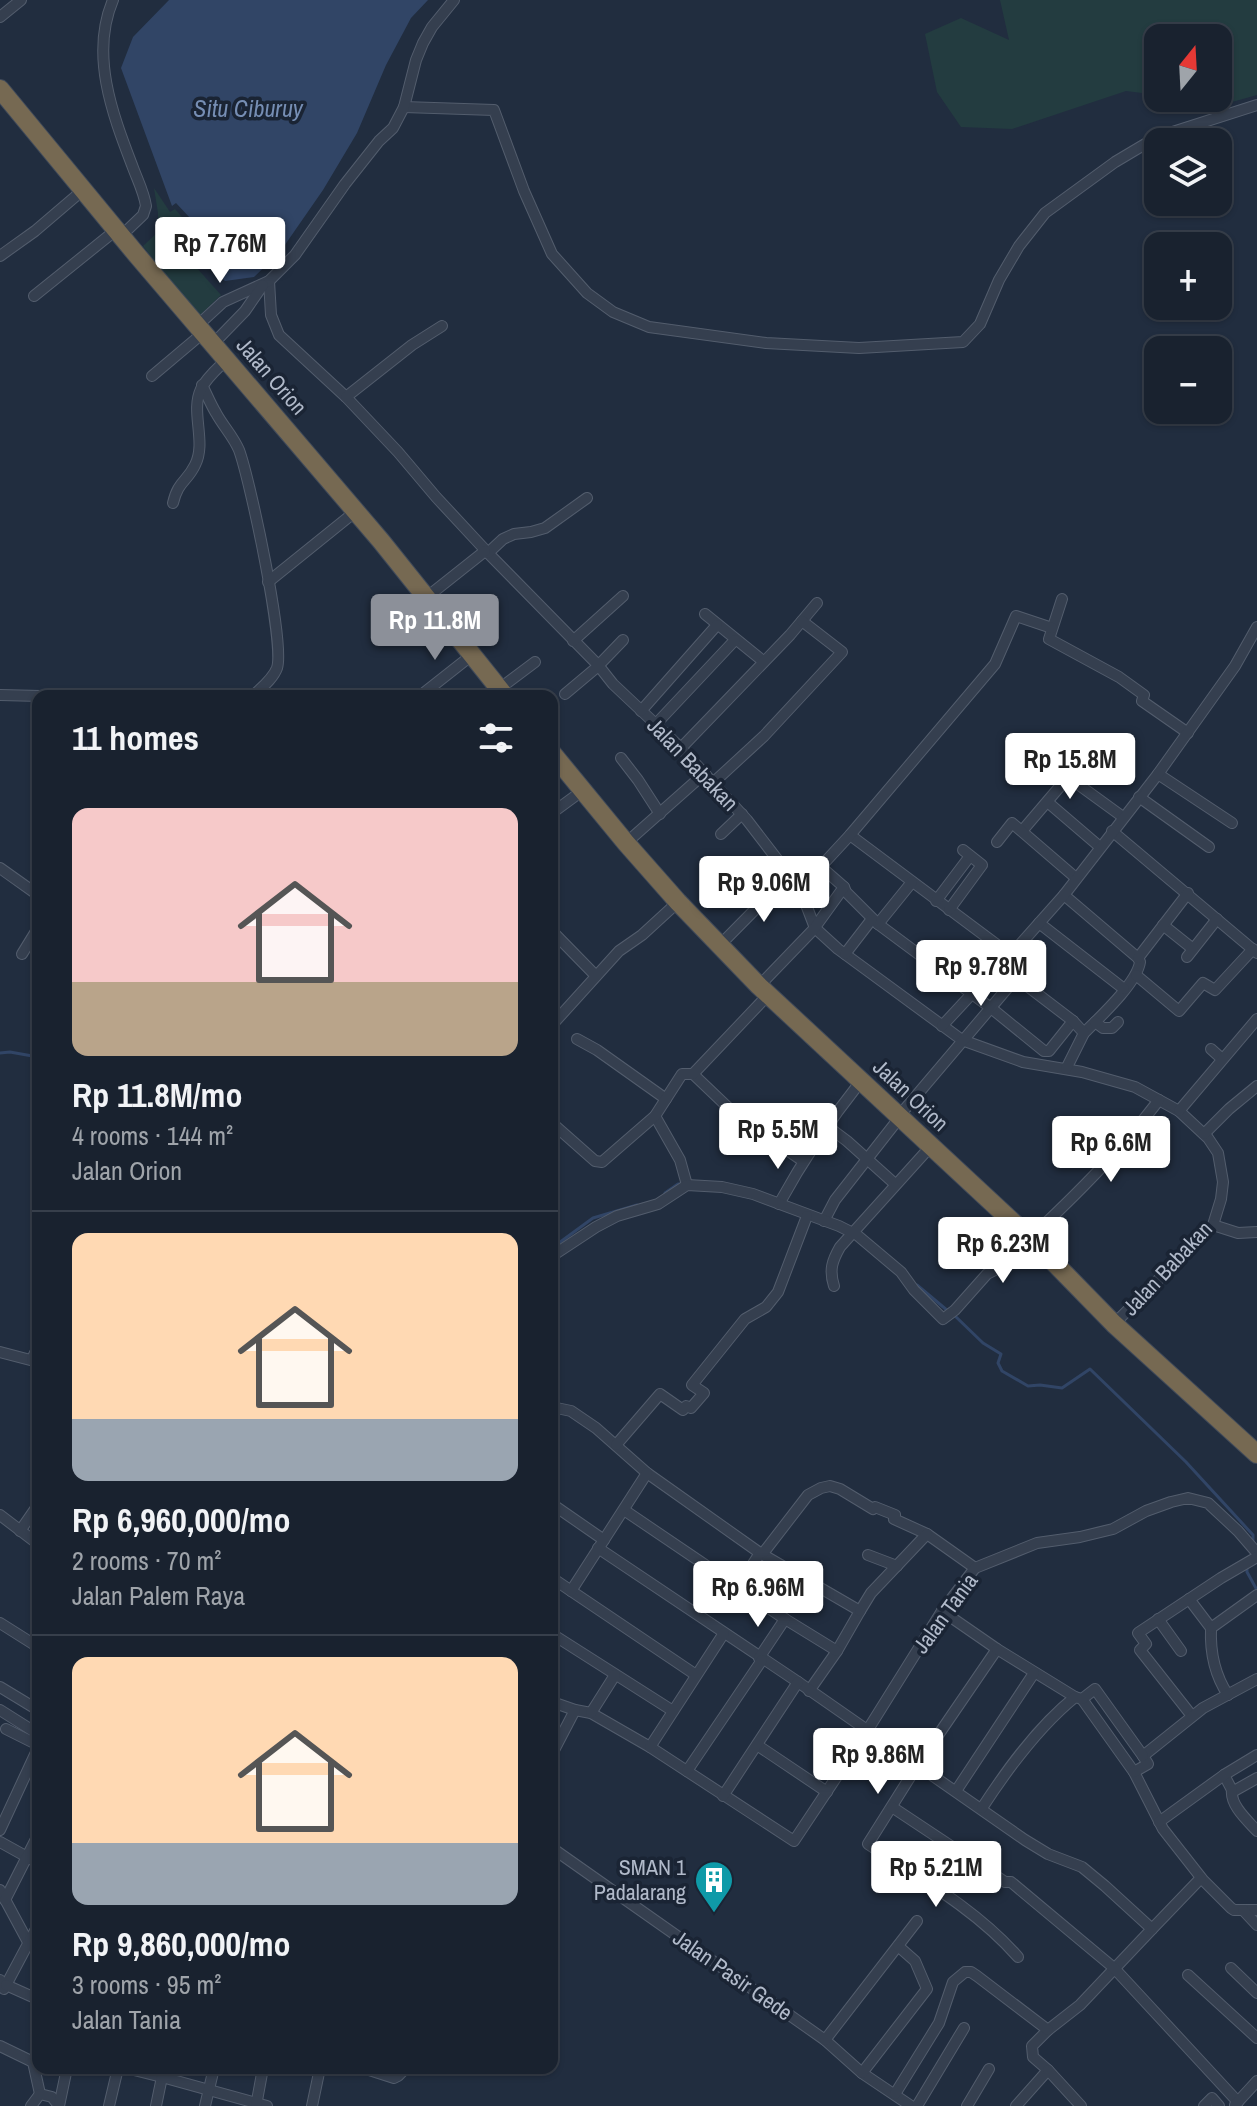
<!DOCTYPE html>
<html lang="en">
<head>
<meta charset="utf-8">
<style>
	:root { --surface:#19222f; --page:#262f3b; --text:#f1f3f6; --muted:#9fa4aa; --line:#373f4b; --accent:#8c9099 }
	body { margin:0; font-family:"Archivo Narrow",sans-serif; background:var(--page); color:var(--text); height:100vh; display:flex; flex-direction:column; font-size:30px; white-space:nowrap }
	* { box-sizing:border-box; margin:0 }
	p { font-size:26px; color:var(--muted) }
	.icon { flex:none; width:44px; height:44px; fill:none; stroke:currentColor; stroke-width:2; stroke-linecap:round; stroke-linejoin:round }
	.map { position:relative; flex:1; overflow:hidden }
	.side { position:absolute; left:32px; top:690px; width:526px; height:1384px; display:flex; flex-direction:column; background:var(--surface); border-radius:16px; box-shadow:0 2px 6px #0004,0 0 0 2px var(--line) }
	.side>* { flex:none }
	.needle { width:52px; rotate:18deg }
	.tools { position:absolute; left:1144px; top:24px; display:grid; gap:16px }
	.tools a { display:grid; place-items:center; width:88px; height:88px; border-radius:16px; background:var(--surface); box-shadow:0 2px 6px #0004,0 0 0 2px var(--line); font-size:40px }
	.price { position:absolute; translate:-50% -68px; padding:0 18px; border-radius:8px; background:#fff; color:#222; font-size:26px; line-height:52px; filter:drop-shadow(0 2px 4px #0008) }
	.price::after { content:''; position:absolute; left:50%; top:48px; width:24px; height:18px; margin-left:-12px; background:inherit; clip-path:polygon(0 0,100% 0,50% 100%) }
	.price.active { background:var(--accent); color:#fff }
	ul { padding:0; list-style:none }
	li { display:grid; align-content:center; gap:16px; height:424px; padding:0 40px }
	li+li { border-top:2px solid var(--line) }
	li span { display:grid; place-items:center; height:248px; border-radius:16px; color:#555 }
	li>.icon { margin-inline-start:auto }
	span .icon { width:144px; height:144px; fill:#fffc; stroke-width:1 }
	li b { font-size:34px }
	h2 { display:flex; justify-content:space-between; align-items:center; height:96px; padding:0 40px; font-size:34px }
	.map>svg:first-child { display:block }
	.green { fill:#233c40 }
	.water { fill:#314566 }
	.lines { fill:none; stroke-linecap:round; stroke-linejoin:round }
	.stream { stroke:#314566; stroke-width:3 }
	.street-casing { stroke:#535d6d; stroke-width:12 }
	.highway-casing { stroke:#404a5a; stroke-width:20 }
	.street { stroke:#353f4f; stroke-width:10 }
	.highway { stroke:#766952; stroke-width:18 }
	.labels { text-anchor:middle; stroke-width:7; stroke-linejoin:round; paint-order:stroke }
	.street-label { font-size:22px; fill:#b1baca; stroke:#1a2434 }
	.poi-label { font-size:22px; fill:#b1baca; stroke:#1a2434; text-anchor:end }
	.water-label { font-size:24px; font-style:italic; fill:#768eb4; stroke:#1a2434 }
</style>
</head>
<body>
<div class="map">
<svg width="1257" height="2106" viewBox="0 0 1257 2106">
	<rect width="100%" height="100%" fill="#212d3f"/>
	<g class="green">
		<polygon points="1000,0 1257,0 1257,95 1200,111 1165,98 1218,98 1218,38 1158,38 1158,95 1126,91 1012,129 961,127 937,92 925,34 961,18 1009,40"/>
		<polygon points="154,188 170,212 175,209 196,233 179,248 221,295 198,317 143,246 158,232 158,213"/>
	</g>
	<polygon class="water" points="169,0 428,0 411,18 386,65 357,133 323,190 280,252 254,277 225,281 188,245 204,233 176,203 172,206 121,68 133,37"/>
	<g class="lines">
		<g class="stream">
			<polyline points="0,1053 10,1052 38,1057"/>
			<polyline points="665,1193 678,1184 683,1184"/>
			<polyline points="552,1248 593,1218 637,1205"/>
			<polyline points="917,1285 948,1311"/>
			<polyline points="954,1315 983,1343 1001,1354 998,1363 1002,1371 1028,1386 1040,1385 1062,1388 1090,1369 1186,1462 1253,1535 1253,1541"/>
			<polyline points="1247,1566 1247,1572 1257,1590"/>
		</g>
		<g class="street-casing">
			<g id="street">
				<path d="M113 0C90 54 112 113 132 165 137 179 144 192 146 206L143 215 121 236"/>
				<polyline points="0,17 21,0"/>
				<polyline points="404,107 494,110 524,191 552,254 587,293 613,312 649,327 766,343 859,348 963,342 980,324 999,280 1019,246 1045,213 1115,162 1157,137 1257,105"/>
				<polyline points="0,256 35,231 83,190"/>
				<polyline points="269,281 271,315 279,335 346,397 398,452 436,497 488,553 598,665 613,684 681,748 747,820 800,889 815,928 838,949 962,1040 1023,1062 1082,1072 1135,1087 1179,1111 1208,1138 1218,1153 1223,1182 1221,1199 1213,1225 1114,1324"/>
				<polyline points="34,296 116,230"/>
				<polyline points="197,326 223,302 269,281 295,255 345,184 379,141 393,128 404,107 416,60 423,43 432,27 454,0"/>
				<polyline points="213,344 245,311 263,285"/>
				<polyline points="152,376 203,333"/>
				<path d="M202 385C207 395 211 405 216 413 223 426 233 436 239 450 250 480 285 644 277 668 273 679 261 688 253 696"/>
				<polyline points="346,397 412,345 442,326"/>
				<path d="M173 503C178 481 187 482 195 465 207 442 190 412 201 389 206 378 218 368 226 360"/>
				<polyline points="488,553 503,539 514,534 531,532 545,528 587,498"/>
				<polyline points="268,582 356,511"/>
				<polyline points="427,597 485,551"/>
				<polyline points="1062,599 1049,639 1119,677 1144,695 1142,701 1188,733"/>
				<polyline points="705,614 763,661"/>
				<polyline points="573,641 623,596"/>
				<polyline points="499,689 535,662"/>
				<polyline points="565,694 596,668 623,640"/>
				<polyline points="0,695 41,696"/>
				<polyline points="420,696 472,655"/>
				<polyline points="641,711 717,625"/>
				<polyline points="656,724 735,640"/>
				<polyline points="681,748 790,635 817,603"/>
				<polyline points="621,758 638,780 660,814"/>
				<polyline points="1158,774 1232,823"/>
				<polyline points="714,782 764,736 842,652 802,621"/>
				<polyline points="1139,797 1209,847"/>
				<polyline points="1051,805 1100,847"/>
				<polyline points="552,813 582,791"/>
				<polyline points="1022,831 1068,777 1123,817"/>
				<polyline points="1112,831 1257,953"/>
				<polyline points="721,834 742,814"/>
				<polyline points="850,835 1036,974"/>
				<polyline points="997,842 1012,823 1076,878"/>
				<polyline points="626,843 705,773"/>
				<polyline points="820,866 844,887 846,892 878,924 991,1008 1044,1051 1049,1051 1073,1021"/>
				<polyline points="0,868 38,895"/>
				<polyline points="800,889 850,835 995,664 1016,616 1052,628"/>
				<path d="M1064 895 1138 958 1140 962C1137 983 1100 1017 1084 1033"/>
				<polyline points="936,901 970,856"/>
				<polyline points="949,910 982,865 963,850"/>
				<polyline points="1039,923 1124,989"/>
				<polyline points="878,924 912,882"/>
				<polyline points="1163,925 1193,949"/>
				<polyline points="552,931 596,976"/>
				<polyline points="719,946 789,875"/>
				<polyline points="22,954 38,928"/>
				<polyline points="845,954 872,919"/>
				<polyline points="1187,957 1217,919"/>
				<polyline points="1138,958 1188,893"/>
				<polyline points="1001,966 1073,1021 1084,1033 1066,1069"/>
				<polyline points="1136,975 1179,1011 1203,983 1215,990 1253,949"/>
				<polyline points="759,986 813,930 844,887"/>
				<polyline points="1095,1022 1103,1028 1112,1028 1118,1022"/>
				<polyline points="552,1025 619,951 642,935 678,902"/>
				<polyline points="942,1026 993,971 1001,966 1064,895 1158,774 1235,666 1257,627"/>
				<polyline points="577,1039 597,1050 666,1099"/>
				<polyline points="1211,1049 1221,1058"/>
				<polyline points="693,1074 736,1115 803,1161"/>
				<polyline points="1179,1111 1257,1019"/>
				<polyline points="655,1116 680,1160 687,1185"/>
				<polyline points="899,1116 1016,978"/>
				<polyline points="552,1123 595,1161 602,1162 655,1116 682,1074 693,1074 768,995"/>
				<polyline points="827,1126 847,1141 895,1184"/>
				<polyline points="1204,1134 1229,1109 1257,1086"/>
				<path d="M779 1204C803 1160 830 1120 861 1081"/>
				<polyline points="824,1221 835,1200 900,1117"/>
				<polyline points="1213,1225 1238,1233 1257,1232"/>
				<path d="M1030 1238C1077 1194 1120 1151 1159 1100"/>
				<polyline points="552,1256 596,1227 617,1216 658,1204 687,1185 722,1187 753,1194 839,1226 857,1235 901,1272 914,1290 943,1319 955,1310 987,1274 1001,1267 1031,1240"/>
				<path d="M834 1286C829 1270 832 1261 840 1247L931 1146"/>
				<polyline points="0,1352 38,1362"/>
				<polyline points="32,1359 38,1347"/>
				<polyline points="552,1407 571,1411 596,1428 647,1473 760,1553 860,1611 837,1651 809,1691"/>
				<polyline points="616,1445 660,1394 683,1410 686,1406 691,1408 704,1393 692,1385 745,1319 766,1307 778,1292 807,1216"/>
				<polyline points="552,1504 604,1540"/>
				<polyline points="624,1510 785,1619 837,1651"/>
				<polyline points="0,1515 38,1544"/>
				<polyline points="20,1531 38,1505"/>
				<polyline points="598,1548 798,1682 1025,1840 1048,1854 1082,1867 1105,1886 1152,1929 1080,2005 1048,2030 1032,2046 1033,2057 1048,2070 1016,2106"/>
				<polyline points="868,1555 897,1566"/>
				<polyline points="552,1578 696,1675"/>
				<polyline points="738,1587 760,1553 764,1552 808,1495 821,1488 830,1486 840,1489 873,1509 875,1507 895,1515 894,1519 927,1534 975,1568"/>
				<polyline points="571,1591 647,1473"/>
				<path d="M1189 1599 1211 1628C1210 1652 1214 1674 1228 1695"/>
				<polyline points="860,1611 871,1593 927,1534"/>
				<path d="M942 1611 997 1649 917 1766 868 1844C920 1878 977 1910 1018 1957"/>
				<polyline points="1158,1619 1181,1651"/>
				<polyline points="0,1623 38,1647"/>
				<polyline points="1211,1628 1257,1595"/>
				<polyline points="552,1634 673,1711"/>
				<polyline points="997,1649 1075,1697"/>
				<polyline points="759,1658 785,1619"/>
				<polyline points="0,1687 38,1710"/>
				<polyline points="1082,1699 1134,1772 1163,1829 1203,1880 1231,1908 1234,1910 1257,1910"/>
				<polyline points="552,1702 575,1710 591,1713 650,1747 794,1841 867,1731 942,1611 975,1568 1037,1543 1080,1537 1113,1529 1146,1511 1171,1502 1188,1498 1208,1503 1238,1531 1257,1553"/>
				<polyline points="0,1710 38,1734"/>
				<polyline points="591,1713 615,1675"/>
				<polyline points="1192,1716 1140,1650 1146,1644 1138,1633 1221,1578 1257,1557"/>
				<polyline points="6,1729 38,1745"/>
				<polyline points="757,1745 827,1792"/>
				<polyline points="650,1747 724,1633"/>
				<polyline points="552,1754 575,1710"/>
				<polyline points="687,1771 762,1660"/>
				<polyline points="1134,1772 1148,1764 1143,1756 1203,1708 1257,1679"/>
				<polyline points="1224,1775 1232,1790 1234,1791 1257,1778"/>
				<path d="M1232 1790C1230 1805 1247 1820 1257 1831"/>
				<polyline points="956,1791 1034,1673"/>
				<polyline points="723,1796 798,1682"/>
				<polyline points="892,1807 1005,1882 1011,1882 1114,1968 1238,2102"/>
				<path d="M982 1808C1008 1768 1038 1727 1075 1697L1082 1699 1095 1689 1143 1756"/>
				<polyline points="1159,1822 1224,1775 1257,1755"/>
				<polyline points="0,1830 38,1748"/>
				<polyline points="0,1842 38,1863"/>
				<polyline points="552,1848 825,2040 862,2073 911,2106"/>
				<polyline points="0,1890 29,1944"/>
				<polyline points="5,1900 38,1835"/>
				<polyline points="1243,1910 1257,1925"/>
				<polyline points="1152,1929 1201,1878"/>
				<polyline points="1231,1968 1257,1993"/>
				<polyline points="1188,1975 1257,2038"/>
				<polyline points="0,1980 4,1989 38,1925"/>
				<polyline points="6,1985 35,1998 38,1994"/>
				<polyline points="825,2040 917,1921"/>
				<polyline points="0,2046 33,2062"/>
				<polyline points="38,2063 33,2062 40,2094"/>
				<polyline points="126,2068 162,2077 165,2068"/>
				<polyline points="363,2068 394,2078 398,2076 406,2068"/>
				<polyline points="1048,2070 1081,2106"/>
				<polyline points="862,2073 927,1989 915,1961 898,1946"/>
				<polyline points="895,2094 939,2023 953,1982 965,1972 971,1972 977,1976 1048,2030"/>
				<polyline points="1235,2105 1257,2081"/>
				<polyline points="31,2106 40,2094 52,2097 59,2106"/>
				<polyline points="59,2106 67,2068"/>
				<polyline points="109,2106 118,2068"/>
				<polyline points="156,2106 162,2077 267,2106"/>
				<polyline points="205,2106 214,2068"/>
				<polyline points="256,2106 263,2068"/>
				<polyline points="312,2106 320,2068"/>
				<polyline points="917,2106 964,2028"/>
				<polyline points="967,2106 989,2069"/>
				<polyline points="1204,2106 1212,2098 1219,2106"/>
			</g>
		</g>
		<g class="highway-casing">
			<g id="highway">
				<polyline points="0,89 136,254 381,541 505,696"/>
				<polyline points="552,753 626,843 678,902 759,986 1030,1238 1114,1324 1257,1454"/>
			</g>
		</g>
		<use href="#street" class="street"/>
		<use href="#highway" class="highway"/>
	</g>
	<defs>
		<g id="building-pin" transform="scale(2)"><path d="M0 17L-7.5 6A9.5 9.5 0 1 1 7.5 6Z" fill="#0f9aa8" stroke="#1a2434"/><path d="M-4-6H4V6H1V3H-1V6H-4ZM-2.5-4.3h1.7v1.8h-1.7ZM.8-4.3h1.7v1.8H.8ZM-2.5-1h1.7V.8h-1.7ZM.8-1h1.7V.8H.8Z" fill="#fff"/></g>
	</defs>
	<g fill-rule="evenodd">
		<use href="#building-pin" x="714" y="1880"/>
	</g>
	<g class="labels">
		<g class="street-label">
			<text transform="translate(272 376) rotate(49)" y="8">Jalan Orion</text>
			<text transform="translate(693 764) rotate(46)" y="8">Jalan Babakan</text>
			<text transform="translate(911 1095) rotate(43)" y="8">Jalan Orion</text>
			<text transform="translate(1167 1268) rotate(-47)" y="8">Jalan Babakan</text>
			<text transform="translate(945 1613) rotate(-54)" y="8">Jalan Tania</text>
			<text transform="translate(733 1975) rotate(35)" y="8">Jalan Pasir Gede</text>
		</g>
		<g class="poi-label">
			<text x="686" y="1875">SMAN 1<tspan x="686" dy="25">Padalarang</tspan></text>
		</g>
		<g class="water-label">
			<text x="248" y="117">Situ Ciburuy</text>
		</g>
	</g>
</svg>
<div class="tools">
<a><svg class="needle" viewBox="-14 -14 28 28"><path d="M0-13l5 13h-10z" fill="#e53935"/><path d="M0 13l5-13h-10z" fill="#9fa4aa"/></svg></a>
<a><svg class="icon" aria-label="layers" viewBox="0 0 24 24"><path d="M12 4l9 5-9 5-9-5zM3 14l9 5 9-5"/></svg></a>
<a>+</a>
<a>−</a>
</div>
<b class="price" style="left:220px;top:285px">Rp 7.76M</b>
<b class="price active" style="left:435px;top:662px">Rp 11.8M</b>
<b class="price" style="left:1070px;top:801px">Rp 15.8M</b>
<b class="price" style="left:764px;top:924px">Rp 9.06M</b>
<b class="price" style="left:981px;top:1008px">Rp 9.78M</b>
<b class="price" style="left:778px;top:1171px">Rp 5.5M</b>
<b class="price" style="left:1111px;top:1184px">Rp 6.6M</b>
<b class="price" style="left:1003px;top:1285px">Rp 6.23M</b>
<b class="price" style="left:758px;top:1629px">Rp 6.96M</b>
<b class="price" style="left:878px;top:1796px">Rp 9.86M</b>
<b class="price" style="left:936px;top:1909px">Rp 5.21M</b>
<section class="side">
<h2>11 homes<svg class="icon" aria-label="filters" viewBox="0 0 24 24"><path d="M4 7h16M4 17h16"/><circle cx="9" cy="7" r="2"/><circle cx="15" cy="17" r="2"/></svg></h2>
<ul>
<li><span style="background:linear-gradient(#f6c9c9 70%,#b9a48a 0)"><svg class="icon" aria-label="home" viewBox="0 0 24 24"><path d="M3 11l9-7 9 7M6 9v11h12V9"/></svg></span><div><b>Rp 11.8M/mo</b><p>4 rooms · 144 m²</p><p>Jalan Orion</p></div></li>
<li><span style="background:linear-gradient(#ffd9b3 75%,#9aa5b1 0)"><svg class="icon" aria-label="home" viewBox="0 0 24 24"><path d="M3 11l9-7 9 7M6 9v11h12V9"/></svg></span><div><b>Rp 6,960,000/mo</b><p>2 rooms · 70 m²</p><p>Jalan Palem Raya</p></div></li>
<li><span style="background:linear-gradient(#ffd9b3 75%,#9aa5b1 0)"><svg class="icon" aria-label="home" viewBox="0 0 24 24"><path d="M3 11l9-7 9 7M6 9v11h12V9"/></svg></span><div><b>Rp 9,860,000/mo</b><p>3 rooms · 95 m²</p><p>Jalan Tania</p></div></li>
</ul>
</section>
</div>
</body>
</html>
